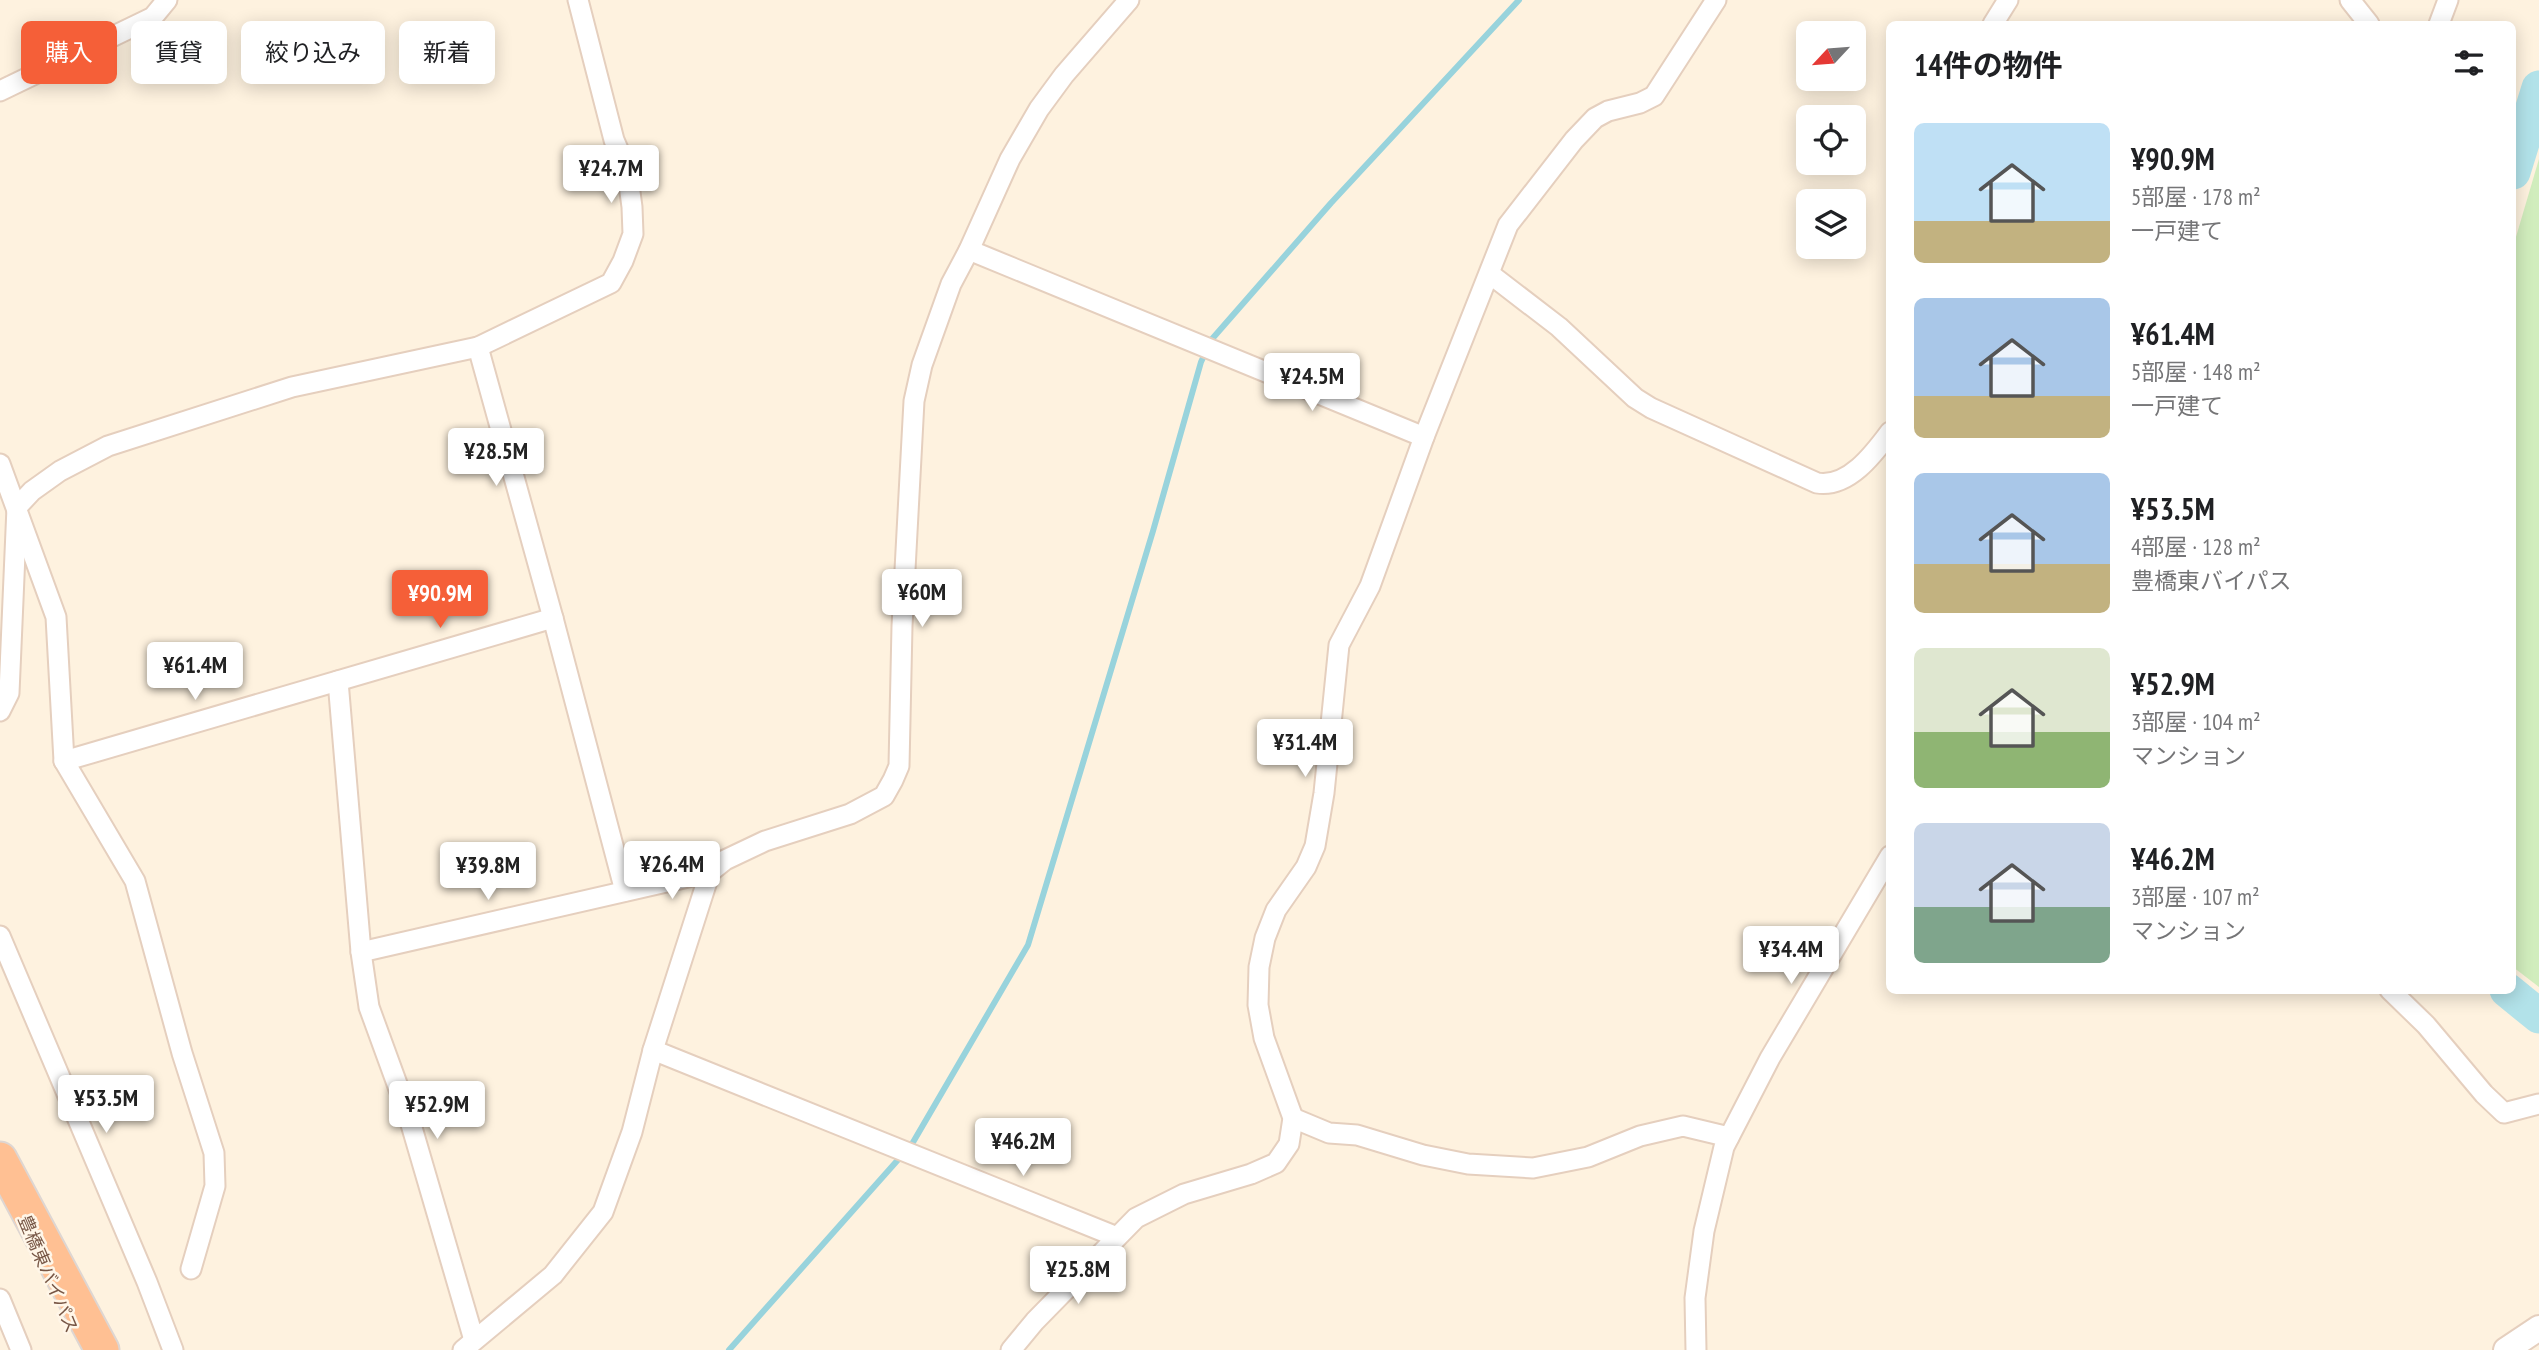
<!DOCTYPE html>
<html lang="ja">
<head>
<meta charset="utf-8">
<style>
	:root { --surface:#fff; --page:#f2f2f2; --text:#202124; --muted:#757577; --accent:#f55f38 }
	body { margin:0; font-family:"PT Sans Narrow","Noto Sans JP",sans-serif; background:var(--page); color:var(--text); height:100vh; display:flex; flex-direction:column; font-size:26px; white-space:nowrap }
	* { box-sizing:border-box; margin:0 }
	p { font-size:23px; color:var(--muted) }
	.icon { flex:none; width:38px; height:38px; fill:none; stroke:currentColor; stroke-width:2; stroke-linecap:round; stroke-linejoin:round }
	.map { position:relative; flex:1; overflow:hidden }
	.side { position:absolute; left:1886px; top:21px; width:630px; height:973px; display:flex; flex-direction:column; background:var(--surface); border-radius:10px; box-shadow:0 4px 18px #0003 }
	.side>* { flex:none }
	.guide { position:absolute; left:21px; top:21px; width:665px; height:63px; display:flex; gap:14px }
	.needle { width:46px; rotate:244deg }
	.buttons { position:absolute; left:1796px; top:21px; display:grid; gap:14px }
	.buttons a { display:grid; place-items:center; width:70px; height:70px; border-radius:10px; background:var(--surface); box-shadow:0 4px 18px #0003; font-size:35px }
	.price { position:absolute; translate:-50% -60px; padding:0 16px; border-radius:7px; background:#fff; color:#222; font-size:23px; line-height:46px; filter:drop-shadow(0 2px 4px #0008) }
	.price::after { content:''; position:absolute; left:50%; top:42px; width:21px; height:16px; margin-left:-10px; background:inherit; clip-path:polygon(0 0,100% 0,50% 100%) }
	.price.on { background:var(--accent); color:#fff }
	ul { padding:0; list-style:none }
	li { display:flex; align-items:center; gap:21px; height:175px; padding:0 28px }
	li span { display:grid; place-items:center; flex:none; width:196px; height:140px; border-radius:10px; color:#555 }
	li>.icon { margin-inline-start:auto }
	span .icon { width:84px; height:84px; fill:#fffc; stroke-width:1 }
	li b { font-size:30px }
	h2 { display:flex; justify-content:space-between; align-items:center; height:84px; padding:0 28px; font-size:30px }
	.tag { padding:0 24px; border-radius:10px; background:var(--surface); box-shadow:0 4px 18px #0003; font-size:24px; line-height:63px }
	.tag.on { background:var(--accent); color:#fff }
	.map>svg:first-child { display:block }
	.green { fill:#d1edbd }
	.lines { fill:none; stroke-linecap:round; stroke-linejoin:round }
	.stream { stroke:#98d3dc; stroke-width:6 }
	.river { stroke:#b2e2e9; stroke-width:35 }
	.minor-casing { stroke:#e5cfbe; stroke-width:23 }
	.tertiary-casing { stroke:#e5cfbe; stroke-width:28 }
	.trunk-casing { stroke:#ded6d2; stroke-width:37 }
	.minor { stroke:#fff; stroke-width:19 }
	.tertiary { stroke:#fff; stroke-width:24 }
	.trunk { stroke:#ffc093; stroke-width:33 }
	.labels { text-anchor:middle; stroke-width:5; stroke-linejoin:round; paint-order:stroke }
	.street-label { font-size:18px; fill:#775645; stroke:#fff6e8 }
</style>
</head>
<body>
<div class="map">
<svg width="2539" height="1350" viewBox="0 0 2539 1350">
	<rect width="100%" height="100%" fill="#fef2df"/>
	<polygon class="green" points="2539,159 2539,987 2513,967 2513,247"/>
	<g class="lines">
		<polyline class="stream" points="729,1350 912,1144 1028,945 1153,531 1201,362 1212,339 1331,203 1519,0"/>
		<g class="river">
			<polyline points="2513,172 2539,88"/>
			<polyline points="2507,990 2539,1016"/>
		</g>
		<g class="minor-casing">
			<g id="minor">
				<polyline points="2350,0 2369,24"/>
				<polyline points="1993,24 2008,0"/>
				<polyline points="2439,24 2448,0"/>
				<polyline points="0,91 153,17 167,0"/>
				<polyline points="969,250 1424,437"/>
				<path d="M1490 274 1559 327 1635 398 1651 408 1817 483C1848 488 1873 455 1890 432"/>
				<polyline points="478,347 553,618 625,891"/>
				<polyline points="0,464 56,617 64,761 135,881 182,1053 214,1153 215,1186 191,1269"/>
				<polyline points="338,681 361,952 369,1007 408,1114 474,1340"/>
				<polyline points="0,711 9,693 17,507 32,491 60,471 108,446 292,387 478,347 611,283 623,261 633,234 632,207 627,170 614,140 578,0"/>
				<polyline points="64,761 553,618"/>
				<polyline points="0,936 147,1282 173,1350"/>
				<polyline points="361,952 710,872 725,860 765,841 850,814 884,796 893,780 899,766 902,626 914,401 922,365 951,284 969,250 1010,159 1039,109 1064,75 1129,0"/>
				<polyline points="2390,990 2426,1025 2484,1094 2504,1113 2539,1104"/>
				<polyline points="653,1050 1117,1237"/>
				<polyline points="1293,1118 1329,1133 1357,1135 1423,1155 1468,1164 1533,1168 1588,1157 1640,1136 1683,1126 1729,1137"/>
				<polyline points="0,1299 21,1350"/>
				<polyline points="463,1350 553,1275 603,1212 632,1132 653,1050 710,872"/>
				<polyline points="1011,1350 1035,1321 1136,1218 1184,1194 1251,1174 1276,1163 1289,1144 1293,1118 1264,1038 1258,1005 1259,967 1265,938 1276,910 1306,867 1315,846 1324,793 1339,645 1370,586 1424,437 1508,225 1574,140 1595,118 1608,111 1640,103 1654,96 1716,0"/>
				<polyline points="1696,1350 1695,1298 1704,1231 1724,1147 1770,1058 1890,856"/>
			</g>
		</g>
		<g class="tertiary-casing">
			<polyline id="tertiary" points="2506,1350 2539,1328"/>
		</g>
		<g class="trunk-casing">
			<polyline id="trunk" points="0,1159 102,1350"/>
		</g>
		<use href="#minor" class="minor"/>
		<use href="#tertiary" class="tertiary"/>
		<use href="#trunk" class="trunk"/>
	</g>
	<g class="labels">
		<g class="street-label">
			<text transform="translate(48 1274) rotate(67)" y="6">豊橋東バイパス</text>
		</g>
	</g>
</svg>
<div class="buttons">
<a><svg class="needle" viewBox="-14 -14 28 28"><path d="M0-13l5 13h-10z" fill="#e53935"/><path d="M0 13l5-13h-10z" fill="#757577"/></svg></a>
<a><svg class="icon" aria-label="locate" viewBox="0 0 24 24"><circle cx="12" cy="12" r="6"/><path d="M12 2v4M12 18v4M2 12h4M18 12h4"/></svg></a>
<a><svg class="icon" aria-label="layers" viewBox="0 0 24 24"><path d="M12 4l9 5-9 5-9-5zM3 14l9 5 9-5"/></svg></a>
</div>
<b class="price" style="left:611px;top:205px">¥24.7M</b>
<b class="price" style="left:1312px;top:413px">¥24.5M</b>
<b class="price" style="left:496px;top:488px">¥28.5M</b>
<b class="price" style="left:922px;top:629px">¥60M</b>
<b class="price on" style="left:440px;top:630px">¥90.9M</b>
<b class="price" style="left:195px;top:702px">¥61.4M</b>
<b class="price" style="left:1305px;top:779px">¥31.4M</b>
<b class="price" style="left:672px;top:901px">¥26.4M</b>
<b class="price" style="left:488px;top:902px">¥39.8M</b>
<b class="price" style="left:1791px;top:986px">¥34.4M</b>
<b class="price" style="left:106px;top:1135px">¥53.5M</b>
<b class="price" style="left:437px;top:1141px">¥52.9M</b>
<b class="price" style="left:1023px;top:1178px">¥46.2M</b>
<b class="price" style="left:1078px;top:1306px">¥25.8M</b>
<div class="guide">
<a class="tag on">購入</a>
<a class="tag">賃貸</a>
<a class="tag">絞り込み</a>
<a class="tag">新着</a>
</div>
<section class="side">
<h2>14件の物件<svg class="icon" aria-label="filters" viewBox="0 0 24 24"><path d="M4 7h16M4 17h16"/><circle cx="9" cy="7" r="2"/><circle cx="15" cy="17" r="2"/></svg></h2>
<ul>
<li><span style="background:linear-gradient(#bfe0f5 70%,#c2b280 0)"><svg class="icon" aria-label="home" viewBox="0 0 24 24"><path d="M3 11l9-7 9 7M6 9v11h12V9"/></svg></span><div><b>¥90.9M</b><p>5部屋 · 178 m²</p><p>一戸建て</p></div></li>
<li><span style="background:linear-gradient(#a9c7e8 70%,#c2b280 0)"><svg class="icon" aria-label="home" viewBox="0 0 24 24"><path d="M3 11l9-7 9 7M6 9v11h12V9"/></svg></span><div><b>¥61.4M</b><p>5部屋 · 148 m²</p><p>一戸建て</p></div></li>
<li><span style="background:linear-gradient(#a9c7e8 65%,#c2b280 0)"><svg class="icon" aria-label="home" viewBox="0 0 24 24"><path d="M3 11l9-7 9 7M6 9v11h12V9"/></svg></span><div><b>¥53.5M</b><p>4部屋 · 128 m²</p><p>豊橋東バイパス</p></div></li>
<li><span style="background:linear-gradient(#dfe7d0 60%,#8fb573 0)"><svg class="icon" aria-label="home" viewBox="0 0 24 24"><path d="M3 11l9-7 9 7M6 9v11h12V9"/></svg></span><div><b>¥52.9M</b><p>3部屋 · 104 m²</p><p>マンション</p></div></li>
<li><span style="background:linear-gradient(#c9d6e8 60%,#7fa58c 0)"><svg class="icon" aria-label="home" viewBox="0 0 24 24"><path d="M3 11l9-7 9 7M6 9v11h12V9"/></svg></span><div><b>¥46.2M</b><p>3部屋 · 107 m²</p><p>マンション</p></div></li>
</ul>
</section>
</div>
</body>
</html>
